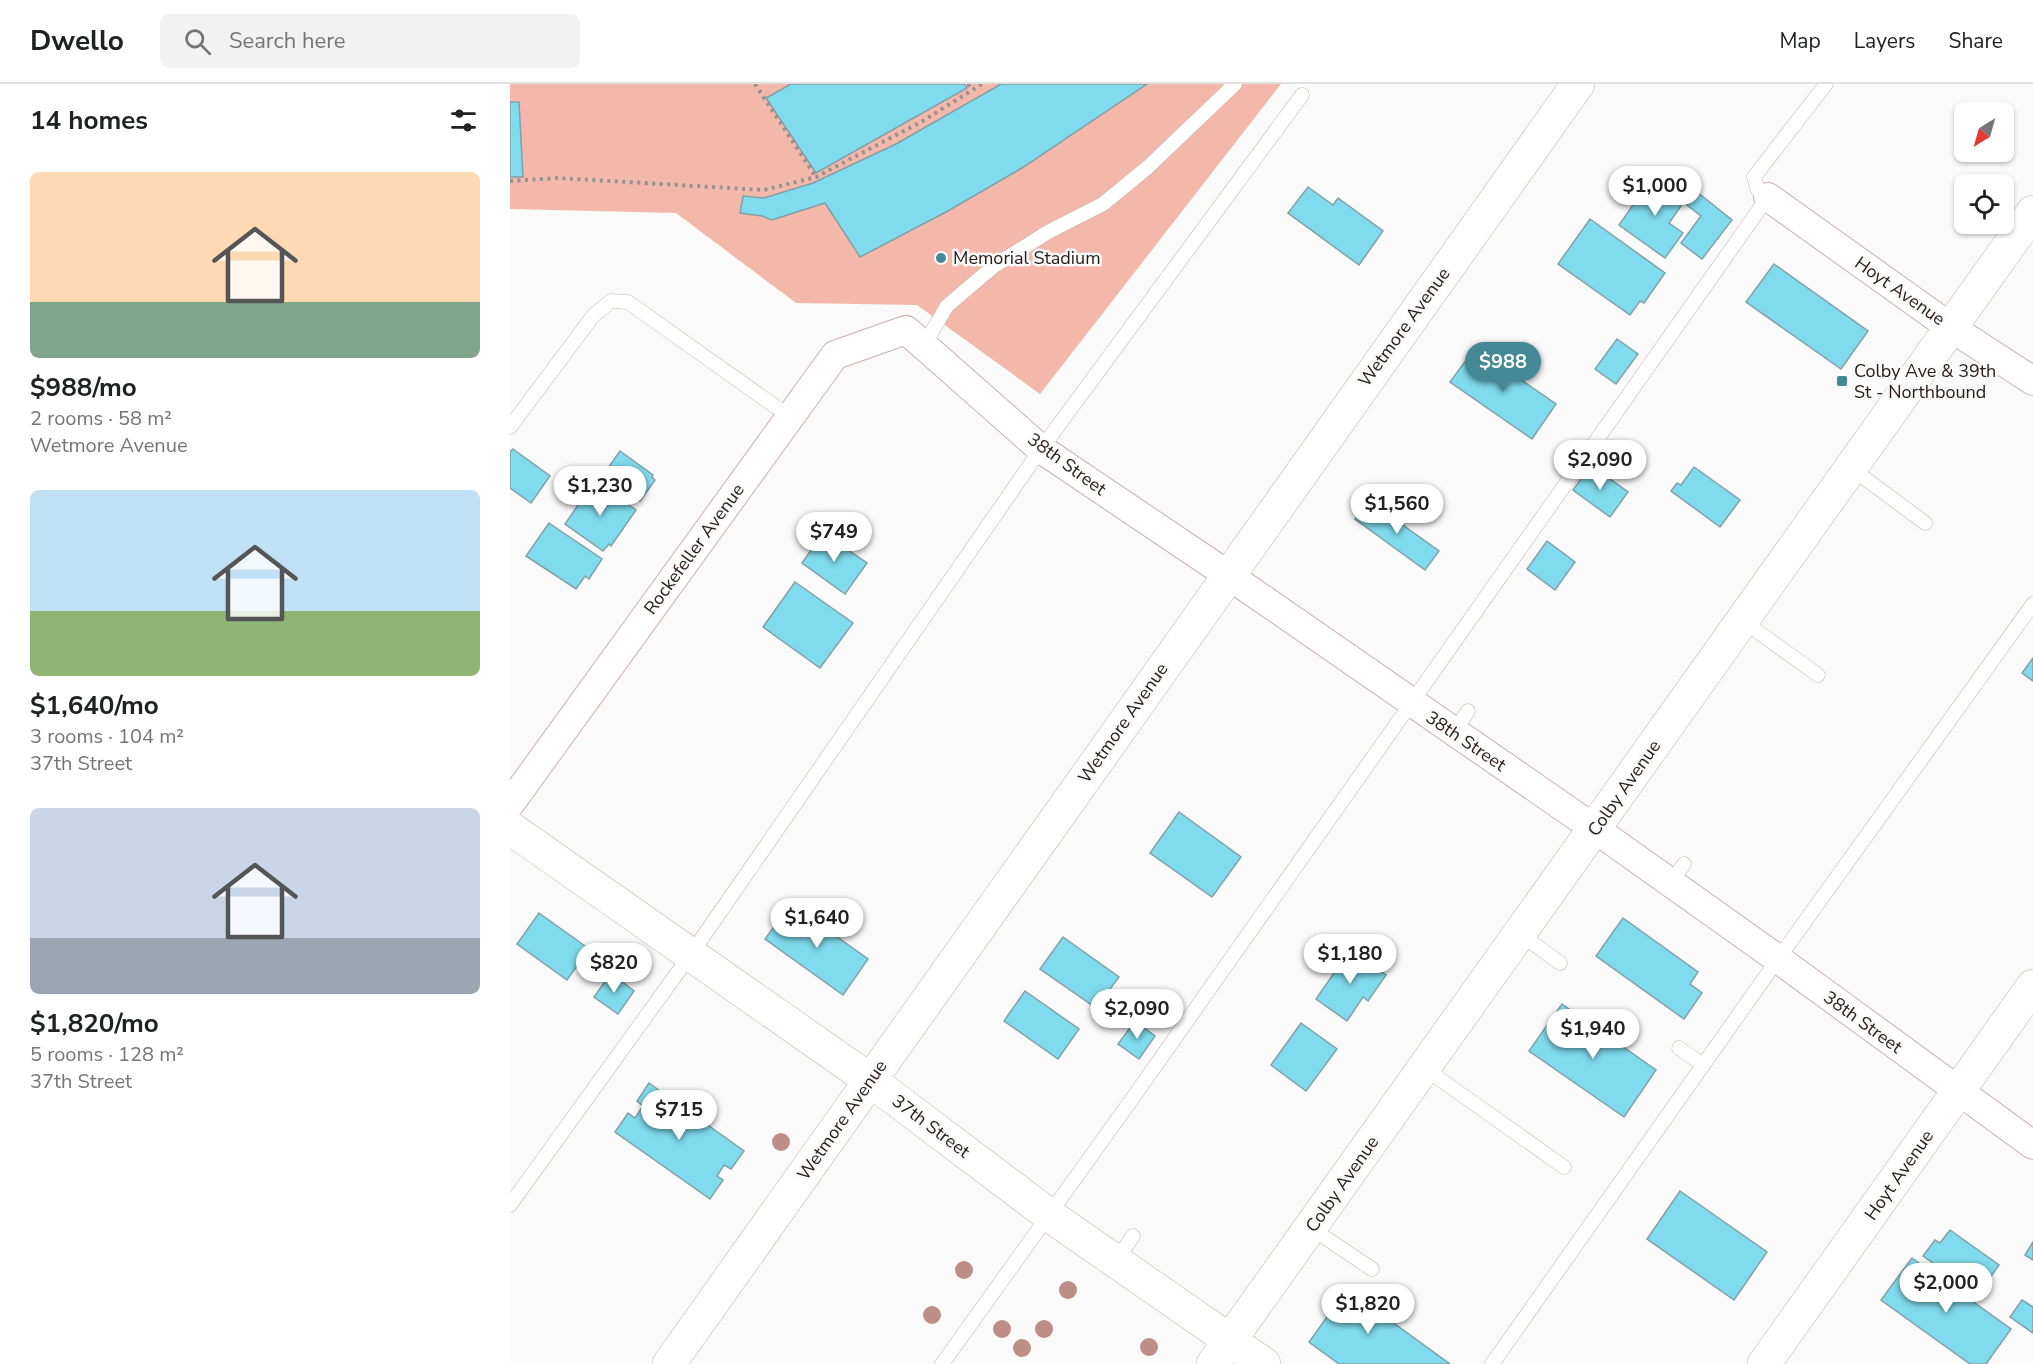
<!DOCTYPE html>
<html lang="en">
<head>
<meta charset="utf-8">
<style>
	:root { --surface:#fff; --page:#f2f2f2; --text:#202124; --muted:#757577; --line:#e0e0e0; --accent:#448995 }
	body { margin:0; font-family:"Nunito Sans",sans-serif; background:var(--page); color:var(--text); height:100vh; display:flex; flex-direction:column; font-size:22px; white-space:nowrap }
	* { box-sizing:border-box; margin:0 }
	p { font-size:20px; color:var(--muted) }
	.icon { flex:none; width:33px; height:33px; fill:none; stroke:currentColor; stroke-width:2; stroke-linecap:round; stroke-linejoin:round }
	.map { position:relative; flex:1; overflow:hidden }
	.sheet { display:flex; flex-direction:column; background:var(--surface); width:510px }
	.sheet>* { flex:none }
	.needle { width:39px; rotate:217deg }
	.fabs { position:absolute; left:1444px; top:18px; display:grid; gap:12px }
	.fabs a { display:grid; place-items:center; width:60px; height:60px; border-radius:9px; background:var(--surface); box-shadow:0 2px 4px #0004; font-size:30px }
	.price { position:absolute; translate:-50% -51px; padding:0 14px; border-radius:21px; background:#fff; color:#222; font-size:20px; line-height:39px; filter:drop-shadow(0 2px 3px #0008) }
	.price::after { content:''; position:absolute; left:50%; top:36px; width:18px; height:14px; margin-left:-9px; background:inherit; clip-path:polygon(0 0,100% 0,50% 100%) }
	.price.on { background:var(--accent); color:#fff }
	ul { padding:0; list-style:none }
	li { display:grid; align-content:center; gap:12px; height:318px; padding:0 30px }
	li span { display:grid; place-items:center; height:186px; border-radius:9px; color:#555 }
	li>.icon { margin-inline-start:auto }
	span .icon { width:108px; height:108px; fill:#fffc; stroke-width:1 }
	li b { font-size:26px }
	h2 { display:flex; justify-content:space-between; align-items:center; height:72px; padding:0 30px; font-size:26px }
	header { display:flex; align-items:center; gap:36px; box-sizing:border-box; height:84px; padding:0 30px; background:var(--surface); border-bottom:2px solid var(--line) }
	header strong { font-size:28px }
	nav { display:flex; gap:33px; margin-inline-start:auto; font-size:21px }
	.search { width:420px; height:54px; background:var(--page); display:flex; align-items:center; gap:15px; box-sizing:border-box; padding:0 21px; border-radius:9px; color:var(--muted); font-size:22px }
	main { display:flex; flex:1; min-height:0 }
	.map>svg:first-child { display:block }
	.green { fill:#f4b8ab }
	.building { fill:#7fdbed; stroke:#82a0a7; stroke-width:1.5 }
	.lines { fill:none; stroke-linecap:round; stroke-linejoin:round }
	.service-casing { stroke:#cdb0aa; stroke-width:15 }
	.minor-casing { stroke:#cdb0aa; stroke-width:30 }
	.tertiary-casing { stroke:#cdb0aa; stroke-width:34 }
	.secondary-casing { stroke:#cdb0aa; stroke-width:34 }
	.path { stroke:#979291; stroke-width:4; stroke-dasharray:3 4.5; stroke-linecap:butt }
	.service { stroke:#fff; stroke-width:14 }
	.minor { stroke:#fff; stroke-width:28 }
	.tertiary { stroke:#fff; stroke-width:33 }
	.secondary { stroke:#fff; stroke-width:33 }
	.tree { fill:#bd8e85 }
	.poi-dot { fill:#448995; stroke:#fafafa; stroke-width:2 }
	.labels { text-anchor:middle; stroke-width:5; stroke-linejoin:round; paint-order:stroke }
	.poi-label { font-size:18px; fill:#251b18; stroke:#fafafa; text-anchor:start }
	.street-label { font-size:18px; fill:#251b18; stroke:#fafafa }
</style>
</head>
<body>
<header>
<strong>Dwello</strong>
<div class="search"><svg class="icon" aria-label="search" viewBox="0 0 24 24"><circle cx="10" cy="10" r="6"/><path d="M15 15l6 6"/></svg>Search here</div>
<nav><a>Map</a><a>Layers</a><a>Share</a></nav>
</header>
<main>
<section class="sheet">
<h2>14 homes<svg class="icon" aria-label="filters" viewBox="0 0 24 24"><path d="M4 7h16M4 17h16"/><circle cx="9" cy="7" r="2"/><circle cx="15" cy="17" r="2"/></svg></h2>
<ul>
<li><span style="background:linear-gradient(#ffd9b3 70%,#7fa58c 0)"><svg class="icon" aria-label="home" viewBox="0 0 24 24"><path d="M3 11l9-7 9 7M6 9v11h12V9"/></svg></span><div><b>$988/mo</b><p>2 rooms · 58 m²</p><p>Wetmore Avenue</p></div></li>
<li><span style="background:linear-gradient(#bfe0f5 65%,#8fb573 0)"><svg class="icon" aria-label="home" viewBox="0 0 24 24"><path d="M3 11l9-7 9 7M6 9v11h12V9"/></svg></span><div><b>$1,640/mo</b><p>3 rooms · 104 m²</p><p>37th Street</p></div></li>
<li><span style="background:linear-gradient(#c9d6e8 70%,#9aa5b1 0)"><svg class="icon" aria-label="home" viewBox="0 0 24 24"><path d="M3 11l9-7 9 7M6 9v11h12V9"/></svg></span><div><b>$1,820/mo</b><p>5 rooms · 128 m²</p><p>37th Street</p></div></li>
</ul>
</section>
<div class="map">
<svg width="1523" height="1280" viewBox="0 0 1523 1280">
	<rect width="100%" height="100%" fill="#fafafa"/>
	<polygon class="green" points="0,0 771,0 530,310 407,221 286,219 166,129 0,125"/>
	<g class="building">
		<polygon points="281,0 454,0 457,4 306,89 256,14"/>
		<polygon points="491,0 637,0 512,84 436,128 350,173 315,119 262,136 252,132 230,129 233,112 254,114 303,99 386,60"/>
		<polygon points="0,18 9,18 13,93 0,93"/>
		<polygon points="1144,91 1176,115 1159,139 1173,149 1155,174 1109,141"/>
		<polygon points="798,103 823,121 828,114 873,147 849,181 778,129"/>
		<polygon points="1187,108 1222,136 1192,175 1171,159 1191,132 1177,121"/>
		<polygon points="1080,135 1155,189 1134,219 1130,217 1120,231 1048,180"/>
		<polygon points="1264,180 1358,247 1331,285 1236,218"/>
		<polygon points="1107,255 1128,270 1106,300 1085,285"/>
		<polygon points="965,264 1046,320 1022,355 940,298"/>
		<polygon points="3,365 40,392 21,419 0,404 0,368"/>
		<polygon points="110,367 143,391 142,393 145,396 130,417 93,391"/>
		<polygon points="1081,381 1118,408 1100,433 1063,406"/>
		<polygon points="1184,383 1230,416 1210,443 1161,407 1167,399 1171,401"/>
		<polygon points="84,398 126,426 101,462 99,460 93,467 55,440"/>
		<polygon points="859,417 929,467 915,486 845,435"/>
		<polygon points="39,439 92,475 79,495 75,492 66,505 16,472"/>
		<polygon points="313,449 357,479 335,510 292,479"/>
		<polygon points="1037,457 1065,478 1045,506 1017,485"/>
		<polygon points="285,498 343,539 310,584 253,543"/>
		<polygon points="1523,574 1523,597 1512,589"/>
		<polygon points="669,728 731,773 702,813 640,769"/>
		<polygon points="281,820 358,875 333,911 255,855"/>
		<polygon points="29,829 79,865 57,896 7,860"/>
		<polygon points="1113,834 1188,888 1180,900 1192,909 1174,935 1086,872"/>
		<polygon points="553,853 609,893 586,924 530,885"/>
		<polygon points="840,866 876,891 858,917 853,913 837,937 806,915"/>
		<polygon points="101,889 124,907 108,930 84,913"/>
		<polygon points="515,907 569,945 548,975 494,937"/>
		<polygon points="1052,920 1146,986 1114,1033 1019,967"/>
		<polygon points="625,937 645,952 629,975 608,960"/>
		<polygon points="791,939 827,965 796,1007 761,981"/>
		<polygon points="139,999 234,1067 221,1085 214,1081 207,1092 213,1096 200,1115 105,1048 118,1029 125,1034 133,1022 127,1017"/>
		<polygon points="1170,1107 1257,1168 1224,1216 1137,1155"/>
		<polygon points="1440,1146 1489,1181 1468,1211 1413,1172 1425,1156 1430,1159"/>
		<polygon points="1523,1158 1523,1176 1515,1171"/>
		<polygon points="1402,1174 1501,1245 1476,1280 1460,1280 1371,1216"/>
		<polygon points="854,1203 872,1216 866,1226 940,1280 829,1280 799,1258 837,1205 847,1212"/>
		<polygon points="1512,1216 1523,1223 1523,1249 1500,1233"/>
	</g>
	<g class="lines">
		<g class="service-casing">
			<g id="service">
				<polyline points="414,261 437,222 484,182 538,148 593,120 638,83 725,0"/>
				<polyline points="0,343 83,232 101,217 118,218 280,333"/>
				<polyline points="1341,384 1415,439"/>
				<polyline points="1233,537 1308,591"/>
				<polyline points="944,648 958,627"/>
				<polyline points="1161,799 1174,780"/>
				<polyline points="1010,850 1050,879"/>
				<polyline points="1169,964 1193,981"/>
				<polyline points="914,984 1054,1083"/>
				<polyline points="0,1121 181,870 531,365 792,11"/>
				<polyline points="801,1144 862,1185"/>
				<polyline points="606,1177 623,1152"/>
				<polyline points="432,1280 622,1015 1258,113 1248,106 1244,93 1316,0"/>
				<polyline points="982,1280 1268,875 1523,520"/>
			</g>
		</g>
		<g class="minor-casing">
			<g id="minor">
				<polyline points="1258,113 1440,243 1523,297"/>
				<polyline points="0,720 325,271 396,246 531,365 718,491 1085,745 1268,875 1523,1061"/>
			</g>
		</g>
		<g class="tertiary-casing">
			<g id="tertiary">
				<polyline points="0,744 360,996 539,1131 754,1280"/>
				<polyline points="159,1280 1068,0"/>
				<polyline points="1254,1280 1523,902"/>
			</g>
		</g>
		<g class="secondary-casing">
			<polyline id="secondary" points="703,1280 1523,128"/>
		</g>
		<g class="path">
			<polyline points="245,0 306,93"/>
			<polyline points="458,0 462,6"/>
			<polyline points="0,97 48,94 254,106 306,93 411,38 472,0"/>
		</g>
		<use href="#service" class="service"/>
		<use href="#minor" class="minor"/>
		<use href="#tertiary" class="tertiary"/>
		<use href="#secondary" class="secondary"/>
	</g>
	<g class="tree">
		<circle cx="271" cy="1058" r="9"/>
		<circle cx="454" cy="1186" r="9"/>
		<circle cx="558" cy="1206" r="9"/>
		<circle cx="422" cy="1231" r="9"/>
		<circle cx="492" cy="1245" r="9"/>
		<circle cx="534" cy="1245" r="9"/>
		<circle cx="639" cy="1263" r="9"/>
		<circle cx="512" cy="1264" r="9"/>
	</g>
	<g class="poi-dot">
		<circle cx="431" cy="174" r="6"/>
		<rect x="1326" y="291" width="12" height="12" rx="3"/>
	</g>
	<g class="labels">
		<g class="poi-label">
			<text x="443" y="180">Memorial Stadium</text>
			<text x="1344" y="293">Colby Ave &amp; 39th<tspan x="1344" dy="21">St - Northbound</tspan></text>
		</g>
		<g class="street-label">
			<text transform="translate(1390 207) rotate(35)" y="6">Hoyt Avenue</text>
			<text transform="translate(894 243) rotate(-54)" y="6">Wetmore Avenue</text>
			<text transform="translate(557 380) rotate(36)" y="6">38th Street</text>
			<text transform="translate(184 465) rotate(-54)" y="6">Rockefeller Avenue</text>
			<text transform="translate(613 639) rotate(-55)" y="6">Wetmore Avenue</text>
			<text transform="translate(956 657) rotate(34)" y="6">38th Street</text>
			<text transform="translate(1114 704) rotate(-55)" y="6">Colby Avenue</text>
			<text transform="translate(1353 938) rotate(36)" y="6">38th Street</text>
			<text transform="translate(332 1036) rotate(-55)" y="6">Wetmore Avenue</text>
			<text transform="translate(421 1042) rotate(37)" y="6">37th Street</text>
			<text transform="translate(1389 1091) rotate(-55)" y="6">Hoyt Avenue</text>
			<text transform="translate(832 1100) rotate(-55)" y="6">Colby Avenue</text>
		</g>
	</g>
</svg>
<div class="fabs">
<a><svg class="needle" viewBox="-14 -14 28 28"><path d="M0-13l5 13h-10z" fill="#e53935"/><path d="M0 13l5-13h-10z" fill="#757577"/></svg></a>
<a><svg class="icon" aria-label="locate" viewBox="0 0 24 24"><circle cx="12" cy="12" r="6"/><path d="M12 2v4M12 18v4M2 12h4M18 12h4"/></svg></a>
</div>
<b class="price" style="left:1145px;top:133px">$1,000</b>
<b class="price on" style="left:993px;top:309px">$988</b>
<b class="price" style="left:1090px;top:407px">$2,090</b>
<b class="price" style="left:90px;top:433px">$1,230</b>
<b class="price" style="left:887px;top:451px">$1,560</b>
<b class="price" style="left:324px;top:479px">$749</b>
<b class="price" style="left:307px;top:865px">$1,640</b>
<b class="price" style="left:840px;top:901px">$1,180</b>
<b class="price" style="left:104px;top:910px">$820</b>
<b class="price" style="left:627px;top:956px">$2,090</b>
<b class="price" style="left:1083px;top:976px">$1,940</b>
<b class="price" style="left:169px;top:1057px">$715</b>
<b class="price" style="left:1436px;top:1230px">$2,000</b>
<b class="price" style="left:858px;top:1251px">$1,820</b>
</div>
</main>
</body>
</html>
